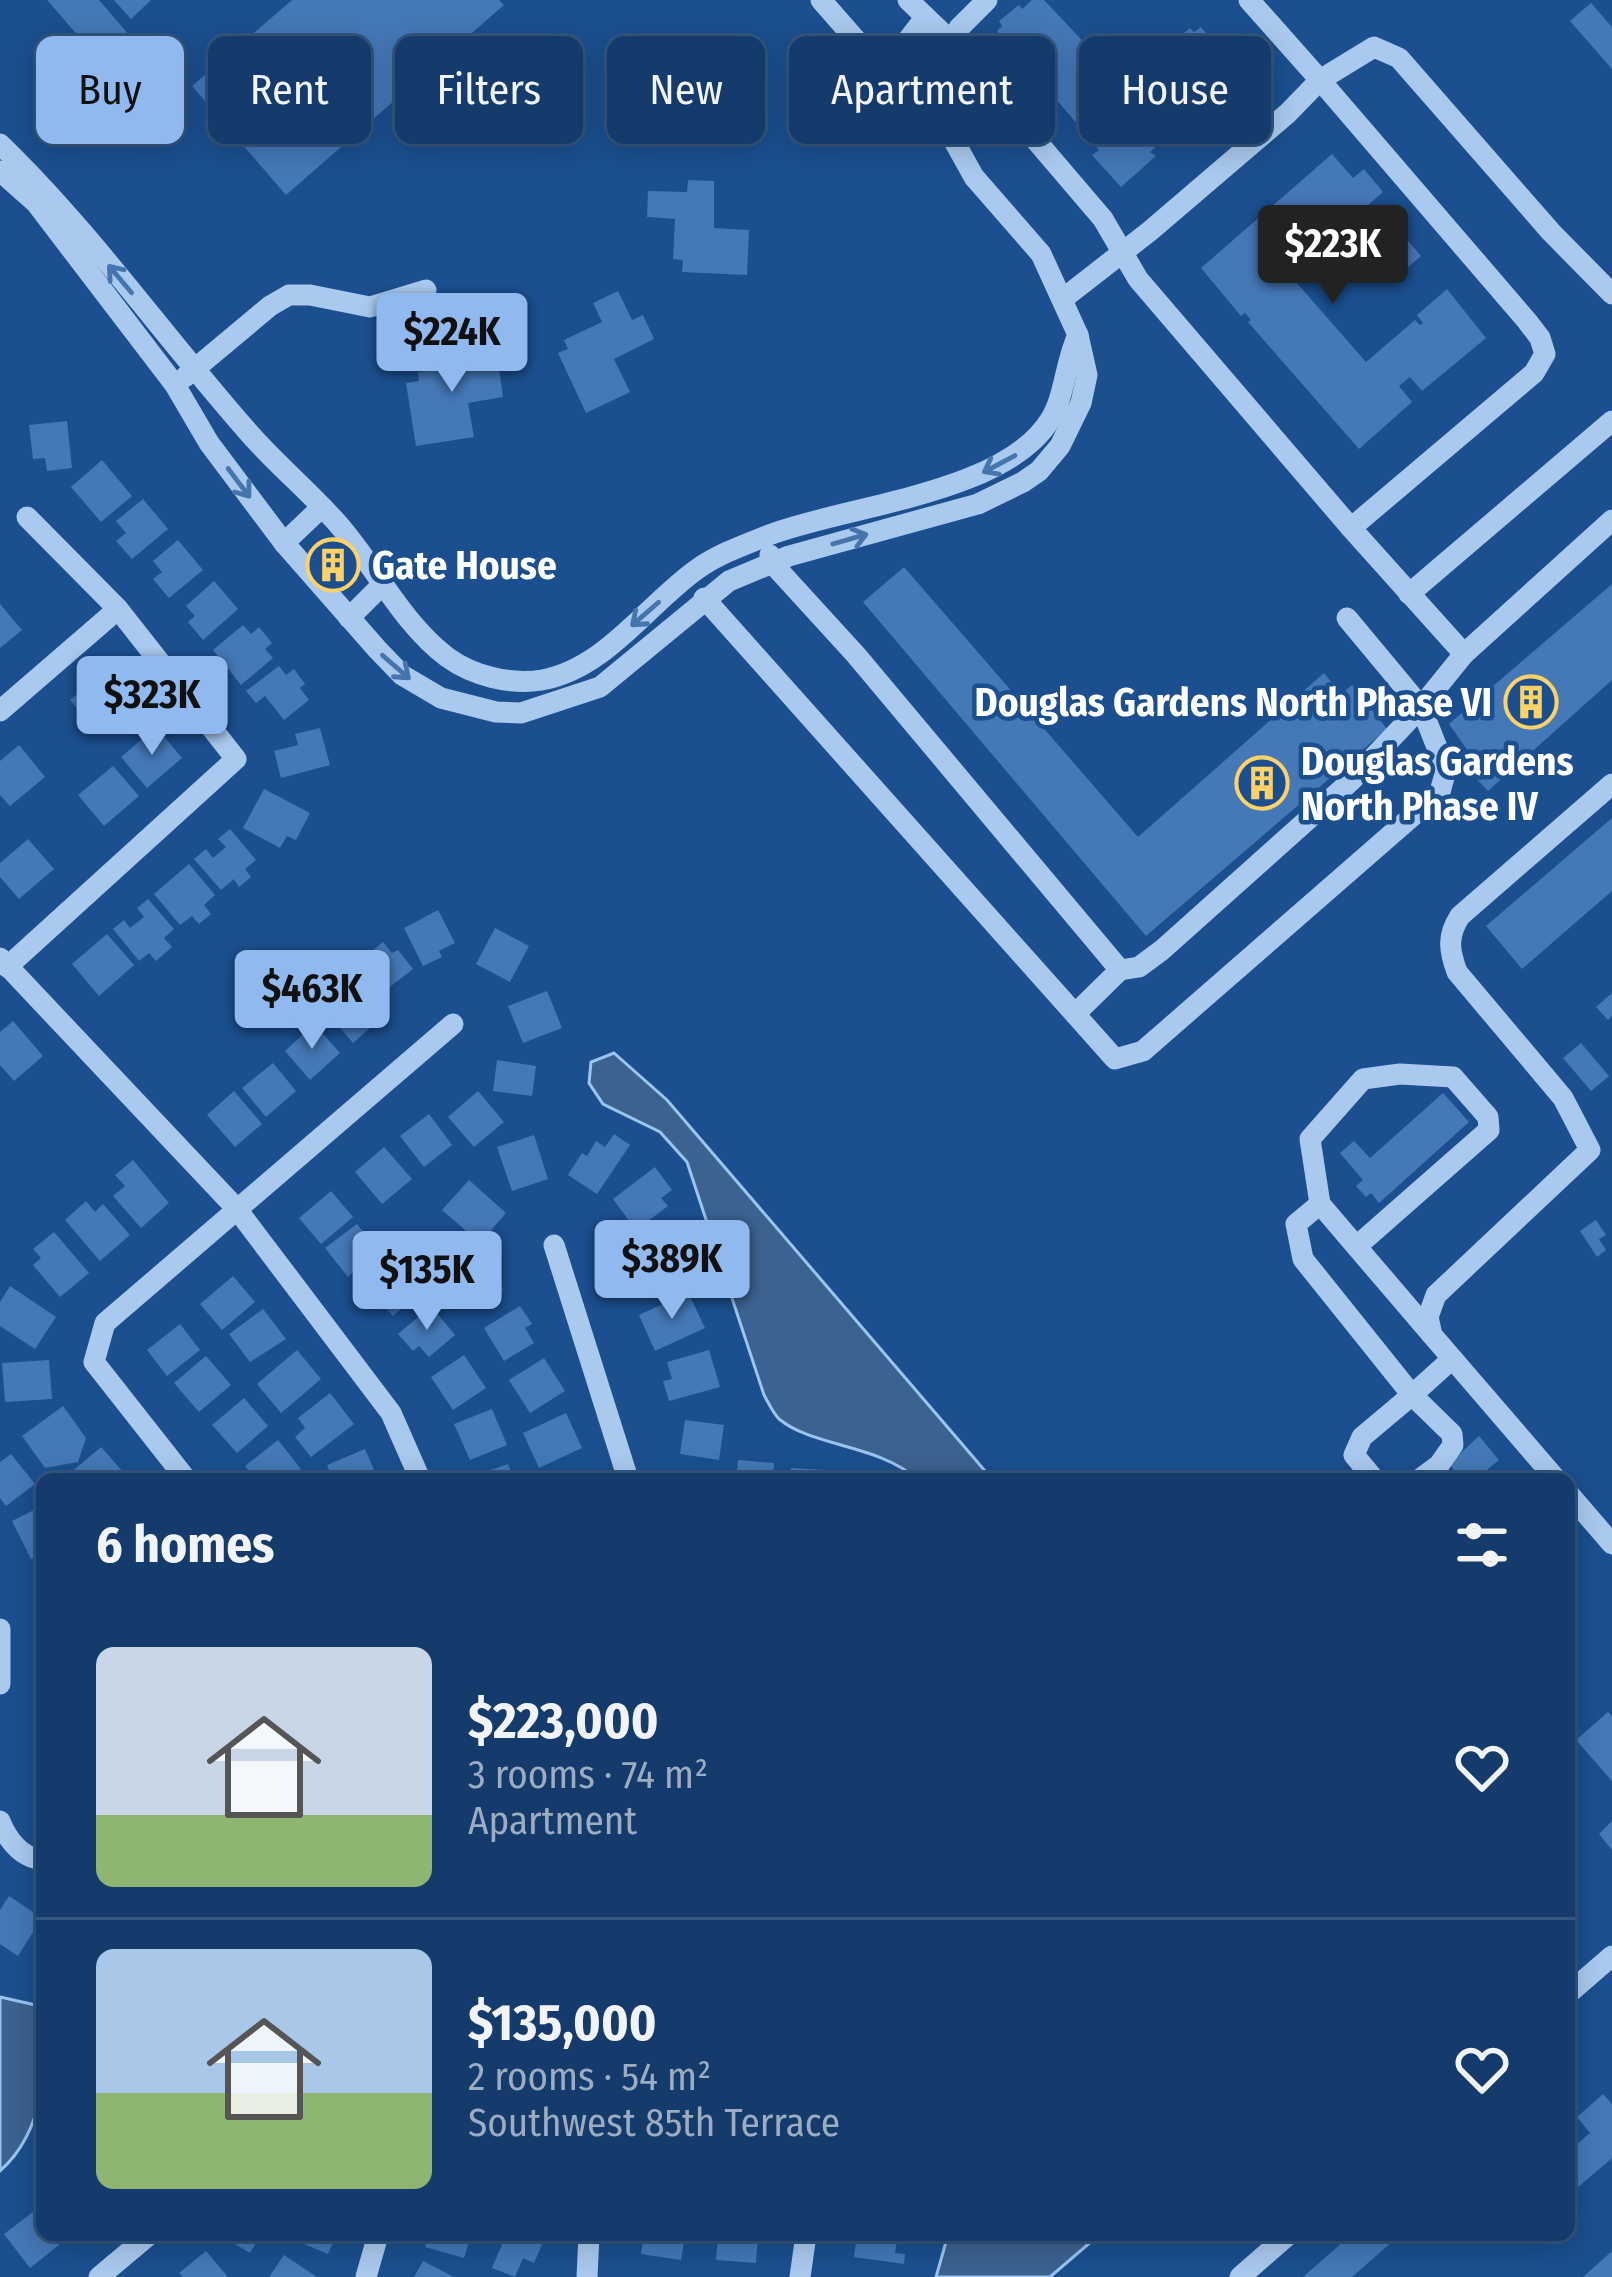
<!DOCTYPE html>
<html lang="en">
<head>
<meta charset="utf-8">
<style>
	:root { --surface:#143b6b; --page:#214673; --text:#f1f3f6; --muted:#9dadc1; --line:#33557e; --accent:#90b9f0 }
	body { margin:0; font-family:"Fira Sans Condensed",sans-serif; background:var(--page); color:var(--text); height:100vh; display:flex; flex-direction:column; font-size:45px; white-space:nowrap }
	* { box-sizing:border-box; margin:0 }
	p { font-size:39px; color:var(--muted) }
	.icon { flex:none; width:66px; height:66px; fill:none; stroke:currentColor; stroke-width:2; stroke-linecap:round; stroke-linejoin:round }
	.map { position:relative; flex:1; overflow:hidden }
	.sheet { position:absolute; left:36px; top:1473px; width:1539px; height:768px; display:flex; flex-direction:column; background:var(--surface); border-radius:18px; box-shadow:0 6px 30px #0003,0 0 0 3px var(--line) }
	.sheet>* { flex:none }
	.top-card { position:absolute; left:36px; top:36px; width:1542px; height:108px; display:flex; gap:24px }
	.price { position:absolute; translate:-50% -102px; padding:0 27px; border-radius:12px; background:var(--accent); color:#111; font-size:39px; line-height:78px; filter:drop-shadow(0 3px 6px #0008) }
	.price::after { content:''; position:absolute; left:50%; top:72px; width:36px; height:27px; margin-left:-18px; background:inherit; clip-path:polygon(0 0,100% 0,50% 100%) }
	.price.current { background:#222; color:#fff }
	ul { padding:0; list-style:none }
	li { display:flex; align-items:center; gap:36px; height:300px; padding:0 60px }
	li+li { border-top:3px solid var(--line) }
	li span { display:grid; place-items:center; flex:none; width:336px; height:240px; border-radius:18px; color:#555 }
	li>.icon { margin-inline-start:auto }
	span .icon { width:144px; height:144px; fill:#fffc; stroke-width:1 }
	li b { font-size:51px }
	h2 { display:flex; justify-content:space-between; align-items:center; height:144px; padding:0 60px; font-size:51px }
	.tag { padding:0 42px; border-radius:18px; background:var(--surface); box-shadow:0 6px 30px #0003,0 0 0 3px var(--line); font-size:42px; line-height:108px }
	.tag.current { background:var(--accent); color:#111 }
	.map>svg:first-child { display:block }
	.water { fill:#3c6290; stroke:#9cc4f0; stroke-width:3 }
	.building { fill:#4478b7 }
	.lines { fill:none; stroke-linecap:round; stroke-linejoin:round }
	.minor { stroke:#a9c9ee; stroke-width:21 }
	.oneway { stroke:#4674ac }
	.labels { text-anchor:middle; stroke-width:9; stroke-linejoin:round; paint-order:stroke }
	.poi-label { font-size:39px; font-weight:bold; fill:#fff; stroke:#1b4f8f; text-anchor:start }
</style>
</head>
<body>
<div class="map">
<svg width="1612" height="2277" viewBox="0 0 1612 2277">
	<rect width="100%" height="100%" fill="#1b4f8f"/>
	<g class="water">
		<path d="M614 1053 667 1100 992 1479H917C877 1444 813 1447 779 1419 773 1413 768 1402 764 1395L687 1162 660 1132 603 1104 589 1083 591 1062Z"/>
		<path d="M0 1997 40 2006C51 2062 44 2132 0 2171Z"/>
		<polygon points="948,2235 1099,2235 1050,2277 936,2277"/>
	</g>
	<g class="building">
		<polygon points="47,0 99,0 130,36 100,61"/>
		<polygon points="114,0 151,0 131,19"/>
		<polygon points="292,0 499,0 504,5 286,195 192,86"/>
		<polygon points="1032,0 1044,0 1128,89 1141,78 1137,73 1190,28 1194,32 1201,27 1217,46 1224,40 1242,62 1196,102 1199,107 1150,152 1156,156 1121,187 1092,155 1099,150 1045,86 1041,88 1010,53 1012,49 997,31 1002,26 999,21 1019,5 1022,9"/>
		<polygon points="1591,3 1612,27 1612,69 1570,21"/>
		<polygon points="1332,154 1353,178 1364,169 1383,192 1289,274 1366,362 1415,320 1420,325 1423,323 1417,315 1447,289 1486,338 1422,391 1410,377 1399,386 1412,402 1359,449 1248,322 1251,320 1245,313 1241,316 1201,268"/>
		<polygon points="688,180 714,181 714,228 749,230 747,275 682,272 683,260 673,259 675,219 647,217 648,191 687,192"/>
		<polygon points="1398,229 1421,256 1394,279 1371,253"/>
		<polygon points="618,291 632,320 643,315 654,339 614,359 630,392 586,413 558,353 568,349 564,340 602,322 593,303"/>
		<polygon points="482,338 487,370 499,368 503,397 468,403 474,437 416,446 406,383 419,381 418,372 458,366 454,342"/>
		<polygon points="67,421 72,468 47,471 45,458 33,459 29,425"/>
		<polygon points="102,460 132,496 101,522 71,487"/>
		<polygon points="143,499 168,529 132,559 116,541 126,533 116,521"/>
		<polygon points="178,540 203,570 169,598 153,579 162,572 153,561"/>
		<polygon points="348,544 360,557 333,583 316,563 334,548 337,552"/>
		<polygon points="904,567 1138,837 1324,673 1341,694 1352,685 1387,729 1146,936 863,602"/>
		<polygon points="214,581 238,609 203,640 188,622 195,616 186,606"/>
		<polygon points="1612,584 1612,680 1488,791 1459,760 1468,751 1449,724"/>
		<polygon points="0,604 22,630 0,648"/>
		<polygon points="243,625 251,634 259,627 272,643 265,649 273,658 241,685 213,650"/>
		<polygon points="279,666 286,675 294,669 305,684 300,688 309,700 284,720 265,696 256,703 246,691"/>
		<polygon points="106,669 132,701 122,709 128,717 114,729 108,721 96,731 70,700 81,691 88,698 101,687 94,679"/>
		<polygon points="156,727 182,758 147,788 121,757"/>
		<polygon points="320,728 330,765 281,778 274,751 298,745 295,734"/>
		<polygon points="19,745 45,777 10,806 0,795 0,761"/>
		<polygon points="113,766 139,796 104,826 78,795"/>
		<polygon points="264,789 310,813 296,840 287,836 280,848 243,828"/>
		<polygon points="1612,818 1612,891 1522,969 1486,926"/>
		<polygon points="230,829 256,860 245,869 251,877 239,887 234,879 221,890 194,859 206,849 213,858 226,847 218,839"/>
		<polygon points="28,839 54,869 19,899 0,877 0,863"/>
		<polygon points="189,864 215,895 204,905 211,914 199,924 192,916 180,925 154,894"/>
		<polygon points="148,899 174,929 164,938 172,947 156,961 149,953 139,961 113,929 124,920 130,928 144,917 137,908"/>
		<polygon points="438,910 455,943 439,951 442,957 423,966 404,928"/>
		<polygon points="495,928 529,946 510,982 476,964"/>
		<polygon points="107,934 134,965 99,996 72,964"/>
		<polygon points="383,942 392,953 398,950 413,969 382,993 358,962"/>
		<polygon points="355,986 382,1017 353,1043 326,1011"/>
		<polygon points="547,991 562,1028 523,1043 508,1006"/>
		<polygon points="1612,993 1612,1016 1608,1020 1596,1007"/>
		<polygon points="13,1021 43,1056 14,1081 0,1065 0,1032"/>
		<polygon points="314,1024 340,1053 310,1080 285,1051"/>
		<polygon points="1581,1043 1609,1076 1591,1091 1563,1058"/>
		<polygon points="497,1060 536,1066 532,1096 493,1091"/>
		<polygon points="273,1063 296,1091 266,1117 242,1088"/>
		<polygon points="234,1091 262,1124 235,1147 207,1115"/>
		<polygon points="478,1091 504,1122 474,1147 448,1117"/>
		<polygon points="1443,1093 1469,1122 1379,1203 1371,1193 1366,1197 1356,1186 1363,1180 1340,1153 1354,1141 1370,1158"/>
		<polygon points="429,1114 452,1145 424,1167 400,1136"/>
		<polygon points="614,1134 630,1145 597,1194 568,1175 582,1153 587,1156 596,1141 605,1147"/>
		<polygon points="534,1135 548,1179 512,1191 497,1147"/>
		<polygon points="384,1147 412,1179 382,1204 355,1172"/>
		<polygon points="133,1160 169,1203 141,1228 113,1196 125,1186 115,1175"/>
		<polygon points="655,1167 672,1190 661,1198 668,1206 636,1230 613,1199"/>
		<polygon points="469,1180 506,1213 480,1243 442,1210"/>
		<polygon points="331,1191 353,1217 321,1244 299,1218"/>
		<polygon points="86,1201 95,1212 103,1204 130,1235 100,1261 65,1220"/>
		<polygon points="1596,1220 1606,1235 1599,1239 1606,1250 1597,1257 1580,1231"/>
		<polygon points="357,1224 386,1260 364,1277 357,1269 348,1277 325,1248"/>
		<polygon points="54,1232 89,1273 60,1297 33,1265 41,1258 33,1249"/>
		<polygon points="661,1241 682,1271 646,1297 632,1277 642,1270 635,1260"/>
		<polygon points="495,1259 503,1291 460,1301 452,1269"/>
		<polygon points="395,1264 420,1292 393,1316 383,1305 378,1310 362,1292"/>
		<polygon points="233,1276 255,1302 222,1330 200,1304"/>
		<polygon points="10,1286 56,1317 35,1349 0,1326 0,1302"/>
		<polygon points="688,1292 705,1328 655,1351 639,1315"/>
		<polygon points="431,1306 455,1335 429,1357 419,1346 413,1351 398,1334"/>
		<polygon points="520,1306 532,1324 525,1328 534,1343 504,1361 484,1328"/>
		<polygon points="263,1309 286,1339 250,1362 229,1334"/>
		<polygon points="180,1324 200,1350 167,1376 147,1350"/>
		<polygon points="297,1350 321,1379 281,1413 257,1384"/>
		<polygon points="709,1350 720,1387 669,1401 663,1381 672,1379 667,1362"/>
		<polygon points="464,1355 486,1388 453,1410 431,1377"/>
		<polygon points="206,1356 231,1385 199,1412 174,1383"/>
		<polygon points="544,1358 565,1391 530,1413 509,1380"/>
		<polygon points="49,1360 52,1399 5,1402 2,1363"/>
		<polygon points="330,1393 354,1424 311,1457 295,1437 305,1428 298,1418"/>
		<polygon points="244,1398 268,1426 237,1453 212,1425"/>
		<polygon points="63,1406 86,1438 78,1462 45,1468 22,1436"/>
		<polygon points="492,1409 507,1445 470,1460 454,1424"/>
		<polygon points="566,1413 582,1448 539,1468 523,1433"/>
		<polygon points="685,1420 724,1425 719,1460 680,1454"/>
		<polygon points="1479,1436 1499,1460 1483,1473 1488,1479 1462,1479 1449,1464"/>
		<polygon points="278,1440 301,1469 288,1479 255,1479 245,1466"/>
		<polygon points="101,1447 124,1473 116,1479 73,1479 69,1474"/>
		<polygon points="365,1449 378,1479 333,1479 327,1465"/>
		<polygon points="11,1454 35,1484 6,1506 0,1498 0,1462"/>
		<polygon points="738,1460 774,1463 773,1479 736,1479"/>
		<polygon points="508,1464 514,1479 467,1479 467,1478"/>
		<polygon points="791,1468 826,1470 825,1479 790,1479"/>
		<polygon points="586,1470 588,1479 551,1479 551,1477"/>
		<polygon points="688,1472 721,1474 721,1479 688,1479"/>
		<polygon points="42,1506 42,1553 31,1559 12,1521"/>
		<polygon points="1608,1712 1612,1716 1612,1781 1576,1740"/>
		<polygon points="1612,1821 1612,1850 1599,1834"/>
		<polygon points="9,1896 42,1918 18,1956 0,1944 0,1910"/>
		<polygon points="1603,2094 1612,2104 1612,2158 1569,2195 1569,2151 1590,2133 1577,2117"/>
		<polygon points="33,2212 42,2223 42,2235 51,2235 59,2245 30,2268 4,2234"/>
		<polygon points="220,2235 261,2235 250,2253"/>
		<polygon points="292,2235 336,2235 328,2254 290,2238"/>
		<polygon points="428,2235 471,2235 464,2258 425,2247"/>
		<polygon points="506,2235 546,2235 534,2263 523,2258 515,2277 492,2268"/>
		<polygon points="644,2235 685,2235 681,2260 641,2254"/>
		<polygon points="718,2235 758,2235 756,2263 716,2260"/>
		<polygon points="857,2235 898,2235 895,2253 905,2254 904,2264 854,2257"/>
		<polygon points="1351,2235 1400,2235 1352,2277 1303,2277"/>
		<polygon points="206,2251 228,2277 183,2277 179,2273"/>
		<polygon points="1612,2251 1612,2277 1583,2277"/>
		<polygon points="284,2255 317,2277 269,2277"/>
		<polygon points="423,2261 454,2277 414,2277"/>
	</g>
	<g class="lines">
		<g class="minor">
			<polyline points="821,0 877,64 893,59 925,18"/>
			<polyline points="908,0 952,42 1103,219 1138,279 1351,528 1534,373 1545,354 1540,338 1527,321 1320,80 1374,47 1399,58 1551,232 1612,294"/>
			<path d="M0 144C91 232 165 338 249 433 277 465 310 492 338 524 375 566 401 622 447 657 473 676 510 685 542 680 605 669 647 605 696 570 718 554 744 545 769 535 848 505 1004 494 1050 420 1065 397 1065 362 1078 335"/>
			<polyline points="0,171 36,203 175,385 209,443 284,543 377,649 402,675 441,698 496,712 521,713 600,687 729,581 789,556 978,504 1023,482 1039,471 1060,446 1081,403 1087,375 1078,335 1041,254 974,177 945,125 941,81 952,42 959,28 987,0"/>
			<polyline points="1064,298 1150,231 1288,113 1320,80 1249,0"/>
			<polyline points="185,377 270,306 289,295 310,295 370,307 426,290"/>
			<polyline points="1351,528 1464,654"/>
			<polyline points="284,543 322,507"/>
			<polyline points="770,555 772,563 856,655 1120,970 1139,967 1162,950 1351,781 1421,707 1464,654 1612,520"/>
			<polyline points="1409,594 1612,421"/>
			<polyline points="704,598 1115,1059 1143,1051 1440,792 1446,770 1421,707 1347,618"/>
			<polyline points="349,618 382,585"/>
			<polyline points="0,711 118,609"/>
			<polyline points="0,958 236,1208 391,1413 420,1479"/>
			<polyline points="7,967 236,759 118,609 27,517"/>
			<polyline points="1075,1014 1120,970"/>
			<polyline points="1320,1204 1310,1139 1363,1079 1400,1074 1453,1077 1488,1117 1489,1130 1357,1246"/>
			<polyline points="554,1245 628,1479"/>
			<polyline points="1432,1335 1320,1204 1296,1224 1303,1259 1412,1395 1452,1359"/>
			<polyline points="186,1479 94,1362 105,1323 453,1024"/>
			<polyline points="1374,1479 1354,1455 1362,1437 1412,1395 1452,1434 1453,1445 1439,1465 1420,1479"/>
			<path d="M1556 1479 1432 1335 1428 1317 1436 1295 1590 1150 1563 1098 1457 972C1449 950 1447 936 1460 916L1612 784"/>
			<polyline points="1569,1494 1612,1544"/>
			<polyline points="0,1629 0,1684"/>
			<path d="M0 1821C7 1839 22 1859 42 1859"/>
			<polyline points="1569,1993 1612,1956"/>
			<polyline points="99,2277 149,2235"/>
			<polyline points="366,2277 378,2235"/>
			<polyline points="587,2277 589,2235"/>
			<polyline points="800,2277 806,2235"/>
			<polyline points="1240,2277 1288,2235"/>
		</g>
	</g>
	<defs><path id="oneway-shaft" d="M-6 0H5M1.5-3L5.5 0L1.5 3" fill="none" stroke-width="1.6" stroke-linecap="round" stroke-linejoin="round" transform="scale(3)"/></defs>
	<g class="oneway">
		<use href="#oneway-shaft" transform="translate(120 279) rotate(-130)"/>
		<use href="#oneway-shaft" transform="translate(999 464) rotate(152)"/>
		<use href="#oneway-shaft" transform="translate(239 483) rotate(53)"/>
		<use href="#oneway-shaft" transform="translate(850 539) rotate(-16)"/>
		<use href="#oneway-shaft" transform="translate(645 614) rotate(139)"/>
		<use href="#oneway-shaft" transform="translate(396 667) rotate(41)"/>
	</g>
	<defs>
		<g id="building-ring" transform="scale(2.7)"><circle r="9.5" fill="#1b4f8f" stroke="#ffd166" stroke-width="1.5"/><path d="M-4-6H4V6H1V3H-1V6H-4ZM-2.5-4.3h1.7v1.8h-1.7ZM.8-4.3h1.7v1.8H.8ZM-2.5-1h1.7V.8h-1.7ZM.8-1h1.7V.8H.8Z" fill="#ffd166"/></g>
	</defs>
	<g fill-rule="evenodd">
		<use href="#building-ring" x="333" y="565"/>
		<use href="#building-ring" x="1531" y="702"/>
		<use href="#building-ring" x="1262" y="783"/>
	</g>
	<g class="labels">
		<g class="poi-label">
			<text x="372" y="579">Gate House</text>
			<text x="1492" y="716" text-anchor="end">Douglas Gardens North Phase VI</text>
			<text x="1301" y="775">Douglas Gardens<tspan x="1301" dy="45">North Phase IV</tspan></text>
		</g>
	</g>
</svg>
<b class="price current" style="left:1333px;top:307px">$223K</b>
<b class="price" style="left:452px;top:395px">$224K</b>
<b class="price" style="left:152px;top:758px">$323K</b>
<b class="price" style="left:312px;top:1052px">$463K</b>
<b class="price" style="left:672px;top:1322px">$389K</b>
<b class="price" style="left:427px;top:1333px">$135K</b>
<div class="top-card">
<a class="tag current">Buy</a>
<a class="tag">Rent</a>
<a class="tag">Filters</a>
<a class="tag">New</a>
<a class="tag">Apartment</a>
<a class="tag">House</a>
</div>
<section class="sheet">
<h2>6 homes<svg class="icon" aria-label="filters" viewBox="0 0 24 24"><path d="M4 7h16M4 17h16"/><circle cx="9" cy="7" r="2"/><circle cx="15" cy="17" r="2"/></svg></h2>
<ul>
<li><span style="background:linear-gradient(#c9d6e8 70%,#8fb573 0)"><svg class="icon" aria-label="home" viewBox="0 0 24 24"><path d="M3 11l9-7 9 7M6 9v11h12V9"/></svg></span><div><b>$223,000</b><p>3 rooms · 74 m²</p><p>Apartment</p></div><svg class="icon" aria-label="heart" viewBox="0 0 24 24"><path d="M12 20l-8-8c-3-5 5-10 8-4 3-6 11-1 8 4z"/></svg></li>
<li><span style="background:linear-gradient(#a9c7e8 60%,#8fb573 0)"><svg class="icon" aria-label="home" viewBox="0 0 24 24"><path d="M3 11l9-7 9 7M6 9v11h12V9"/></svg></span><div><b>$135,000</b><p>2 rooms · 54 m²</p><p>Southwest 85th Terrace</p></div><svg class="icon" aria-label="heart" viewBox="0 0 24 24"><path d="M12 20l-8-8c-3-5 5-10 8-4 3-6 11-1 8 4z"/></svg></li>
</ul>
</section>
</div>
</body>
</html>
